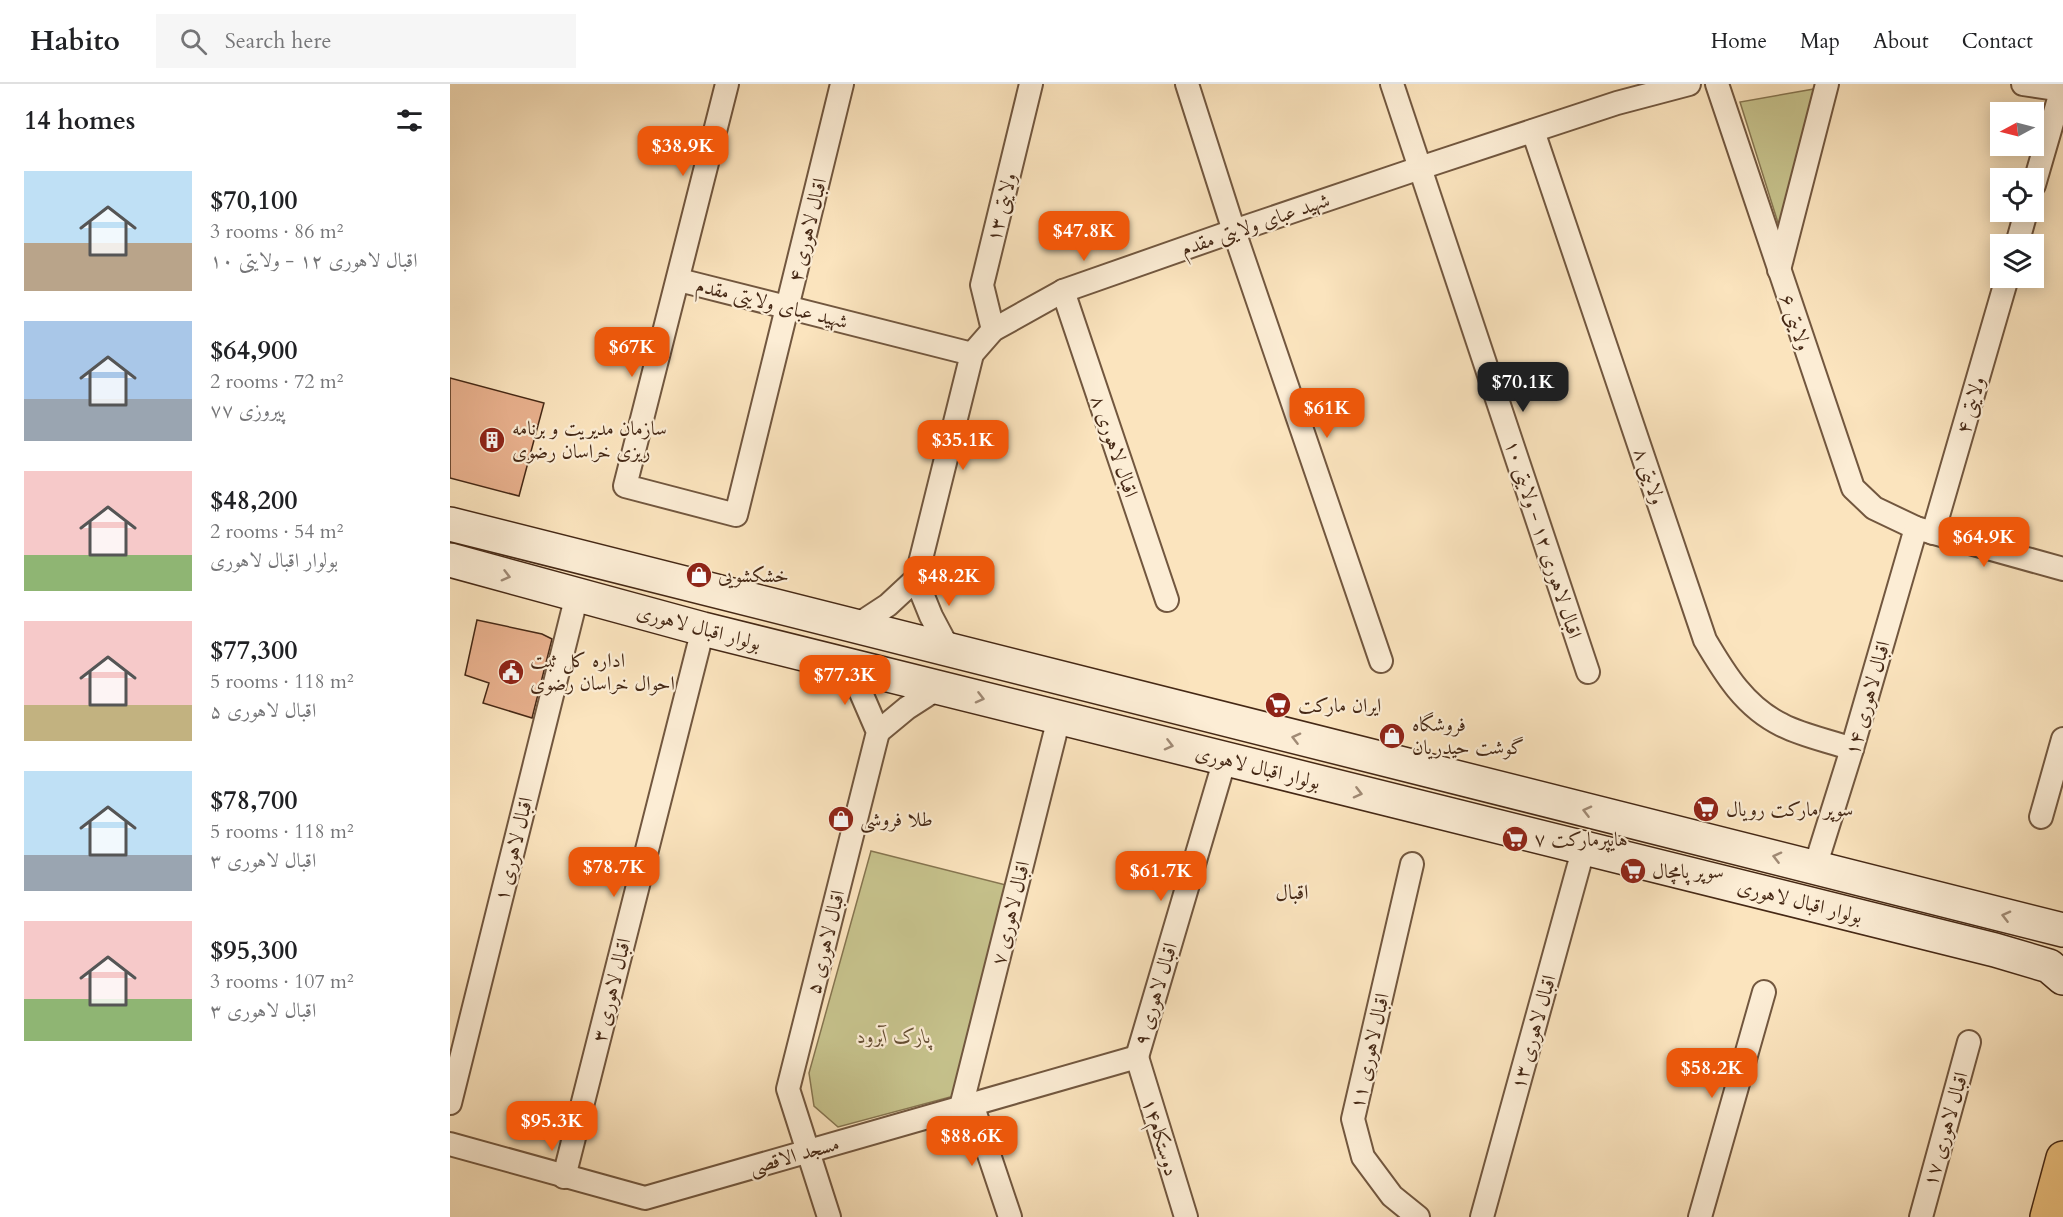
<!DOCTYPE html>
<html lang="en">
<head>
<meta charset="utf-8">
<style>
	:root { --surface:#fff; --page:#f6f6f6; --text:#202124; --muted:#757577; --line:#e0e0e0; --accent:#ea580c }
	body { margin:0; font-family:Cardo,Amiri,serif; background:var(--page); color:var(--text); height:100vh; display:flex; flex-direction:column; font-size:22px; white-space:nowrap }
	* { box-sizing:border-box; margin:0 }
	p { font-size:20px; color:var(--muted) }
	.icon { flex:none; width:33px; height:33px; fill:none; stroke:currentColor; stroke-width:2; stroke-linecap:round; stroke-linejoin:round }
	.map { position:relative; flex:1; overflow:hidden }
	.side { display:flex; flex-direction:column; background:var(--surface); width:450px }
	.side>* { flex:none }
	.needle { width:39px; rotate:263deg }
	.fabs { position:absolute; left:1540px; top:18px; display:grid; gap:12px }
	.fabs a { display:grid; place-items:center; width:54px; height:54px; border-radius:0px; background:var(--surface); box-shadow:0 3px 15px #0003; font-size:30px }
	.price { position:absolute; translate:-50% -51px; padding:0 14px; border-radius:12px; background:var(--accent); color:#fff; font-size:20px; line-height:39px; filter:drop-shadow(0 2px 3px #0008) }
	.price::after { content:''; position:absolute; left:50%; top:36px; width:18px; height:14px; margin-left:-9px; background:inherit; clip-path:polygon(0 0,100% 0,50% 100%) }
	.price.active { background:#222; color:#fff }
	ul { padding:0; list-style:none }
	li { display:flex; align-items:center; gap:18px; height:150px; padding:0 24px }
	li span { display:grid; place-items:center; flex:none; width:168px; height:120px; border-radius:0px; color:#555 }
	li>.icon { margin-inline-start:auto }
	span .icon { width:72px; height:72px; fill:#fffc; stroke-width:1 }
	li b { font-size:26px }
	h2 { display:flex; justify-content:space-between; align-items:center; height:72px; padding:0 24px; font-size:26px }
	header { display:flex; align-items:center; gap:36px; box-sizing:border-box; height:84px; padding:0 30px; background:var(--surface); border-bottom:2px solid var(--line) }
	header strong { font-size:28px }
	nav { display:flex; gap:33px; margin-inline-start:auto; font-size:21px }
	.search { width:420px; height:54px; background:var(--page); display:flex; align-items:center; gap:15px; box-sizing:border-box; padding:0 21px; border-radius:0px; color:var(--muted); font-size:22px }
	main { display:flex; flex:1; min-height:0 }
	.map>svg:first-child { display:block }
	.green { fill:#c6c28c; stroke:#867550; stroke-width:1.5 }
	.building { fill:#eab28f; stroke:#452815; stroke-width:1.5 }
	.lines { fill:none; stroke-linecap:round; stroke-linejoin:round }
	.street-casing { stroke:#72573f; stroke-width:26 }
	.secondary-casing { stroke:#452815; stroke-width:36 }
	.primary-casing { stroke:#452815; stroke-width:36 }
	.street { stroke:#fcedd5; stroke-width:22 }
	.secondary { stroke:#fcedd5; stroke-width:33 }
	.primary { stroke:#eec27f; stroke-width:33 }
	.oneway { stroke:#a08a75 }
	.labels { text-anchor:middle; stroke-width:4.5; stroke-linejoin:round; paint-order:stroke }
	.street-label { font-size:20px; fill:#452815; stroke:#fcedd5 }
	.poi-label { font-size:20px; fill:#452815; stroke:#fcedd5; text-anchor:start }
	.park-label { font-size:20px; font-style:italic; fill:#654e33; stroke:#fcedd5 }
	.neighbourhood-label { font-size:21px; fill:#452815; stroke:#fcedd5 }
</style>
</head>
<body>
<header>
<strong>Habito</strong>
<div class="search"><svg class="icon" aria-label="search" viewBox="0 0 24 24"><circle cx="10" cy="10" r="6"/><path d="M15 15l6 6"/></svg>Search here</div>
<nav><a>Home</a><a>Map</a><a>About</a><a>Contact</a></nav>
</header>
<main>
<section class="side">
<h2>14 homes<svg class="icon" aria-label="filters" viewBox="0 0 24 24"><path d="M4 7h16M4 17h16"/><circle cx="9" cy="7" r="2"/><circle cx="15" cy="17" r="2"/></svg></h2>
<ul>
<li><span style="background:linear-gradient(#bfe0f5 60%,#b9a48a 0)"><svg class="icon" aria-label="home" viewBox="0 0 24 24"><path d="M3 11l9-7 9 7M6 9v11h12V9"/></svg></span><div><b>$70,100</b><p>3 rooms · 86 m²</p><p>اقبال لاهوری ۱۲ - ولایتی ۱۰</p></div></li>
<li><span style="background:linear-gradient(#a9c7e8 65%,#9aa5b1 0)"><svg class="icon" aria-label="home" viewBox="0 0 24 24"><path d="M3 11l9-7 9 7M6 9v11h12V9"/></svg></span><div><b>$64,900</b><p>2 rooms · 72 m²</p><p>پیروزی ۷۷</p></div></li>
<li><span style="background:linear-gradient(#f6c9c9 70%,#8fb573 0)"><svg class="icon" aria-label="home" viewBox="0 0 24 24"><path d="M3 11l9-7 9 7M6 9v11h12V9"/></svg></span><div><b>$48,200</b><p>2 rooms · 54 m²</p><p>بولوار اقبال لاهوری</p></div></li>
<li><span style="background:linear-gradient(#f6c9c9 70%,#c2b280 0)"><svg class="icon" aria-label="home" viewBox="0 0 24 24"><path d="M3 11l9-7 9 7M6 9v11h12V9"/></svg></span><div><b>$77,300</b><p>5 rooms · 118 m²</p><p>اقبال لاهوری ۵</p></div></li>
<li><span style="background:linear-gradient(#bfe0f5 70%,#9aa5b1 0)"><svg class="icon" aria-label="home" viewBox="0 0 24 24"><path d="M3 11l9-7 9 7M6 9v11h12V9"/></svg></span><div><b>$78,700</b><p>5 rooms · 118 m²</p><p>اقبال لاهوری ۳</p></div></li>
<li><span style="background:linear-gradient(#f6c9c9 65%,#8fb573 0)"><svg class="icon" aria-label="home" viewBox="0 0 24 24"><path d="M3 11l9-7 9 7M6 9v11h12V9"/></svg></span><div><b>$95,300</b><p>3 rooms · 107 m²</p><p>اقبال لاهوری ۳</p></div></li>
</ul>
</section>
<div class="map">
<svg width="1613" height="1133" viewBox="0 0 1613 1133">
	<rect width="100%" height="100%" fill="#fbe4be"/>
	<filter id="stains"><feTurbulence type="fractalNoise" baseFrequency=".00333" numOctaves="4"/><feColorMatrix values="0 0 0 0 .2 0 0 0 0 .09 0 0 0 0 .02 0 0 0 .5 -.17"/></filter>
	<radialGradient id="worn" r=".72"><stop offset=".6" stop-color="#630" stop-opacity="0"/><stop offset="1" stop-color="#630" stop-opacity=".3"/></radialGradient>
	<g class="green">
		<polygon points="1364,5 1329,142 1290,18"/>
		<polygon points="421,767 556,801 504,1012 388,1043 364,1022 359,989"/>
	</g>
	<g class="building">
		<polygon points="0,294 94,319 69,412 0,394"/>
		<polygon points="27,536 92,550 102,555 82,634 33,619 39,599 15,591"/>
	</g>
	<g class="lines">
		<g class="street-casing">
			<g id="street">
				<polyline points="277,0 175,402 286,431 392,0"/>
				<polyline points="737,0 784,147 931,577"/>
				<polyline points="942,0 1138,588"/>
				<polyline points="1267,0 1403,404 1424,424 1466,444 1613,485"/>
				<polyline points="1573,0 1613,6"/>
				<path d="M1083 47 1255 556C1275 590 1295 623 1332 641 1353 652 1380 657 1402 665"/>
				<polyline points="1584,101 1613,1"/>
				<polyline points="1567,160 1576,128"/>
				<polyline points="1329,186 1377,0"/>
				<polyline points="229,196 522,270"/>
				<polyline points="613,207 717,516"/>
				<polyline points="543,246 532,201 581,0"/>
				<polyline points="1483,449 1557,194"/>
				<polyline points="466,495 522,270 543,246 613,207 784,147 970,84 1167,19 1239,0"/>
				<polyline points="466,495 481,532 499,566"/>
				<polyline points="406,542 438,521 466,495"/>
				<polyline points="428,648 457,624 488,604"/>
				<polyline points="1591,733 1613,655"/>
				<polyline points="962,780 903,1035 913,1073 942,1112 968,1133"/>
				<polyline points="1365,783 1402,665 1466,444"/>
				<polyline points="687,973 775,675"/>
				<polyline points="687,973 736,1133"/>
				<polyline points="0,1019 127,511"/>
				<polyline points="522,1020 560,1133"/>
				<polyline points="511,1023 609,634"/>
				<polyline points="0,1060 195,1114 687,973"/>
				<polyline points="114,1093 253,545"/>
				<polyline points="379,1133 338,1005 428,648 399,581"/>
				<polyline points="1032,1133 1134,763"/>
				<polyline points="1250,1133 1314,908"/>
				<polyline points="1471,1133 1519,958"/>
			</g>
		</g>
		<g class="secondary-casing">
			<g id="secondary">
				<polyline points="0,440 1613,846"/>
				<polyline points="0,476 253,545 1545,866 1599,882 1613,894"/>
			</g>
		</g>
		<g class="primary-casing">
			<polyline id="primary" points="1597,1133 1613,1074"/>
		</g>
		<use href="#street" class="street"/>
		<use href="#secondary" class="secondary"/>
		<use href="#primary" class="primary"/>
	</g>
	<defs><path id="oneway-chevron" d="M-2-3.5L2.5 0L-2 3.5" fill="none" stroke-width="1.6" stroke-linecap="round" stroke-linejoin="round" transform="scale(1.5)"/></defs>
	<g class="oneway">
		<use href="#oneway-chevron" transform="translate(56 492) rotate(15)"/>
		<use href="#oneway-chevron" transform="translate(530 614) rotate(14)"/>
		<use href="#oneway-chevron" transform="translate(846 654) rotate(-166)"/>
		<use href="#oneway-chevron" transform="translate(719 661) rotate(14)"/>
		<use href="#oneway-chevron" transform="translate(908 709) rotate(14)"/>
		<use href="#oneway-chevron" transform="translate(1137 727) rotate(-166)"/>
		<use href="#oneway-chevron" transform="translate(1327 773) rotate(-166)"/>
		<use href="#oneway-chevron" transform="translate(1556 832) rotate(-166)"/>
	</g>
	<defs>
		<g id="building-disc" transform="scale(1.35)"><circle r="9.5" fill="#8f2418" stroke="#fcedd5"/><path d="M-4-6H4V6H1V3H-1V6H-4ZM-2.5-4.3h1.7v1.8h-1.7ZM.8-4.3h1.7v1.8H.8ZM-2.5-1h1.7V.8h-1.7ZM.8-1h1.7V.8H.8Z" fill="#fff"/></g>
		<g id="shop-disc" transform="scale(1.35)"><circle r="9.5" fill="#8f2418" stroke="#fcedd5"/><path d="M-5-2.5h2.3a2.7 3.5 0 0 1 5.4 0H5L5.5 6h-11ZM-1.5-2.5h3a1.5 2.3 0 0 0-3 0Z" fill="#fff"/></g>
		<g id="civic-disc" transform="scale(1.35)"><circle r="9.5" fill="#8f2418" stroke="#fcedd5"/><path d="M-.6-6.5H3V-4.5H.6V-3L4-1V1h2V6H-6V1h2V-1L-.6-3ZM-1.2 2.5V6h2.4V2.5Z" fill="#fff"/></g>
		<g id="supermarket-disc" transform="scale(1.35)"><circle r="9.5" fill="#8f2418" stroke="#fcedd5"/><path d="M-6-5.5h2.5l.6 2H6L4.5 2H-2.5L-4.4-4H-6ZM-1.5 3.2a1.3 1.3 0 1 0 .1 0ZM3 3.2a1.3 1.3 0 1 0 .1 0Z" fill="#fff"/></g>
	</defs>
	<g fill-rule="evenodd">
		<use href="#building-disc" x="42" y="356"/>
		<use href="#shop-disc" x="249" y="491"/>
		<use href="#civic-disc" x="61" y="588"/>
		<use href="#supermarket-disc" x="828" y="621"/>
		<use href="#shop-disc" x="942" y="652"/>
		<use href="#supermarket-disc" x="1256" y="725"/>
		<use href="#shop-disc" x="391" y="735"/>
		<use href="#supermarket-disc" x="1065" y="755"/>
		<use href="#supermarket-disc" x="1183" y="787"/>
	</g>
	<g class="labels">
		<g class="street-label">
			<text transform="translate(551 123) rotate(-76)" y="7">ولایتی ۱۳</text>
			<text transform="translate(805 140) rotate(-19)" y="7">شهید عبای ولایتی مقدم</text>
			<text transform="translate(357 146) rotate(-76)" y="7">اقبال لاهوری ۴</text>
			<text transform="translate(322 219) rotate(14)" y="7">شهید عبای ولایتی مقدم</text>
			<text transform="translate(1346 238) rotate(71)" y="7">ولایتی ۶</text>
			<text transform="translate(1520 321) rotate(-74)" y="7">ولایتی ۴</text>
			<text transform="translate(665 362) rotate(71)" y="7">اقبال لاهوری ۸</text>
			<text transform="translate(1200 392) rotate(71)" y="7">ولایتی ۸</text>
			<text transform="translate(1094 455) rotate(72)" y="7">اقبال لاهوری ۱۲ - ولایتی ۱۰</text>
			<text transform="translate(249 543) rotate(15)" y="7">بولوار اقبال لاهوری</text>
			<text transform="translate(1417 614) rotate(-74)" y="7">اقبال لاهوری ۱۴</text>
			<text transform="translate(808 683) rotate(14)" y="7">بولوار اقبال لاهوری</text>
			<text transform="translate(63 765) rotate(-76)" y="7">اقبال لاهوری ۱</text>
			<text transform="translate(1350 817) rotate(14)" y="7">بولوار اقبال لاهوری</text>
			<text transform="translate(560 829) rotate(-76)" y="7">اقبال لاهوری ۷</text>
			<text transform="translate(375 858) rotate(-76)" y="7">اقبال لاهوری ۵</text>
			<text transform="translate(161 906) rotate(-76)" y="7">اقبال لاهوری ۳</text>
			<text transform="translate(705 910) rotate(-73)" y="7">اقبال لاهوری ۹</text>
			<text transform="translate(1083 948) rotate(-74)" y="7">اقبال لاهوری ۱۳</text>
			<text transform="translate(919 967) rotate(-77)" y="7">اقبال لاهوری ۱۱</text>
			<text transform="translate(1495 1045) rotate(-74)" y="7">اقبال لاهوری ۱۷</text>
			<text transform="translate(711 1053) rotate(73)" y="7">دوستکام۱۴</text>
			<text transform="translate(344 1071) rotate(-16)" y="7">مسجد الاقصی</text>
		</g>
		<g class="poi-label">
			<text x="62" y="351">سازمان مدیریت و برنامه<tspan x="62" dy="23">ریزی خراسان رضوی</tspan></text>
			<text x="268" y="498">خشکشویی</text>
			<text x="80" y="583">اداره کل ثبت<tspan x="80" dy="23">احوال خراسان رضوی</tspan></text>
			<text x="848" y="628">ایران مارکت</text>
			<text x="962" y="647">فروشگاه<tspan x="962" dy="23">گوشت حیدریان</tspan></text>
			<text x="1276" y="732">سوپر مارکت رویال</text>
			<text x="410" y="742">طلا فروشی</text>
			<text x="1084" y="762">هایپرمارکت ۷</text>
			<text x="1202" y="794">سوپر‌ پامچال</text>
		</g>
		<g class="park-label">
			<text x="444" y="959">پارک آبرود</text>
		</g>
		<g class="neighbourhood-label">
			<text x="842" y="815">اقبال</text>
		</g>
	</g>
	<rect width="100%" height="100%" filter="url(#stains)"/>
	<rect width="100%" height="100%" fill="url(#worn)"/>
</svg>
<div class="fabs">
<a><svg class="needle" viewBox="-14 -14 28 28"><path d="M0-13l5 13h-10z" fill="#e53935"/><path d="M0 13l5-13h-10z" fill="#757577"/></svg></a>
<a><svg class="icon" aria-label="locate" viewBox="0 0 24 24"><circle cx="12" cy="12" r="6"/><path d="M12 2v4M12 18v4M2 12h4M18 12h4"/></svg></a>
<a><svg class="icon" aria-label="layers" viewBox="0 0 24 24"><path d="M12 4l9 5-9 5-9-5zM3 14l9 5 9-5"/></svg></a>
</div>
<b class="price" style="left:233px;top:93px">$38.9K</b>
<b class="price" style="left:634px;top:178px">$47.8K</b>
<b class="price" style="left:182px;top:294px">$67K</b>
<b class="price active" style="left:1073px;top:329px">$70.1K</b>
<b class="price" style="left:877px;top:355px">$61K</b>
<b class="price" style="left:513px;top:387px">$35.1K</b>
<b class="price" style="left:1534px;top:484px">$64.9K</b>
<b class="price" style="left:499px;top:523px">$48.2K</b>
<b class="price" style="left:395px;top:622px">$77.3K</b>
<b class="price" style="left:164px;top:814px">$78.7K</b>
<b class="price" style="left:711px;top:818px">$61.7K</b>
<b class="price" style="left:1262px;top:1015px">$58.2K</b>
<b class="price" style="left:102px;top:1068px">$95.3K</b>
<b class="price" style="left:522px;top:1083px">$88.6K</b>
</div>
</main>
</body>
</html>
